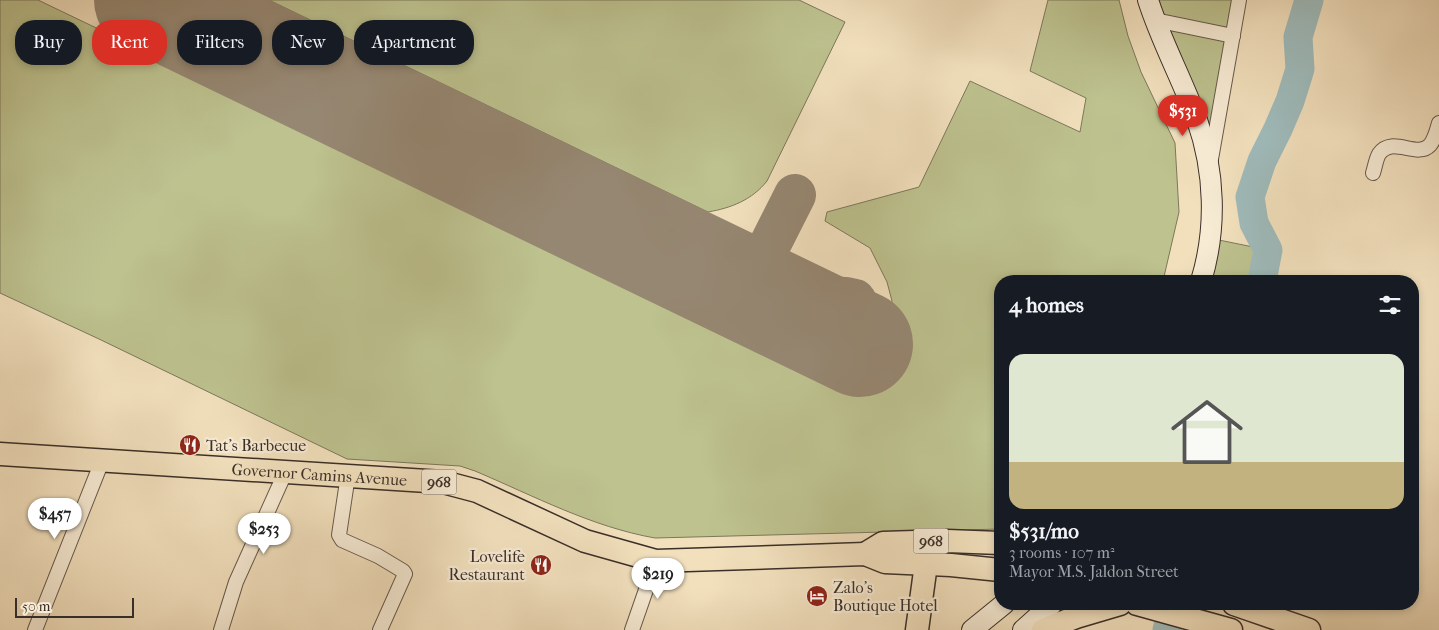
<!DOCTYPE html>
<html lang="en">
<head>
<meta charset="utf-8">
<style>
	:root { --surface:#171b24; --page:#242831; --text:#f1f3f6; --muted:#9ea1a6; --accent:#d93025 }
	body { margin:0; font-family:"IM FELL French Canon",serif; background:var(--page); color:var(--text); height:100vh; display:flex; flex-direction:column; font-size:19px; white-space:nowrap }
	* { box-sizing:border-box; margin:0 }
	p { font-size:16px; color:var(--muted) }
	.icon { flex:none; width:28px; height:28px; fill:none; stroke:currentColor; stroke-width:2; stroke-linecap:round; stroke-linejoin:round }
	.map { position:relative; flex:1; overflow:hidden }
	.details { position:absolute; left:994px; top:275px; width:425px; height:335px; display:flex; flex-direction:column; background:var(--surface); border-radius:20px; box-shadow:0 2px 8px #0003 }
	.details>* { flex:none }
	.hud { position:absolute; left:15px; top:20px; width:475px; height:45px; display:flex; gap:10px }
	.scale { position:absolute; left:15px; bottom:12px; width:119px; box-sizing:border-box; padding-left:5px; border:2px solid #3a2e28; border-top:0; font-size:14px; line-height:18px; white-space:nowrap; color:#3a2e28; -webkit-text-stroke:4px #f7ebd4; paint-order:stroke }
	.price { position:absolute; translate:-50% -42px; padding:0 11px; border-radius:18px; background:#fff; color:#222; font-size:16px; line-height:32px; filter:drop-shadow(0 1px 2px #0008) }
	.price::after { content:''; position:absolute; left:50%; top:30px; width:15px; height:11px; margin-left:-8px; background:inherit; clip-path:polygon(0 0,100% 0,50% 100%) }
	.price.current { background:var(--accent); color:#fff }
	ul { padding:0; list-style:none }
	li { display:grid; align-content:center; gap:10px; height:265px; padding:0 15px }
	li span { display:grid; place-items:center; height:155px; border-radius:15px; color:#555 }
	li>.icon { margin-inline-start:auto }
	span .icon { width:90px; height:90px; fill:#fffc; stroke-width:1 }
	li b { font-size:21px }
	h2 { display:flex; justify-content:space-between; align-items:center; height:60px; padding:0 15px; font-size:21px }
	.tag { padding:0 18px; border-radius:20px; background:var(--surface); box-shadow:0 2px 8px #0003; font-size:18px; line-height:45px }
	.tag.current { background:var(--accent); color:#fff }
	.map>svg:first-child { display:block }
	.green { fill:#bdc28f; stroke:#7c785c }
	.lines { fill:none; stroke-linecap:round; stroke-linejoin:round }
	.river { stroke:#9fbbbb; stroke-width:29 }
	.taxiway { stroke:#968772; stroke-width:42 }
	.runway { stroke:#968772; stroke-width:106 }
	.minor-casing { stroke:#685a4d; stroke-width:16 }
	.secondary-casing { stroke:#3a2e28; stroke-width:22 }
	.primary-casing { stroke:#3a2e28; stroke-width:25 }
	.minor { stroke:#f7ebd4; stroke-width:14 }
	.secondary { stroke:#f7ebd4; stroke-width:20 }
	.primary { stroke:#f2e0bd; stroke-width:22 }
	.labels { text-anchor:middle; stroke-width:4.5; stroke-linejoin:round; paint-order:stroke }
	.shield { fill:#f7ebd4; stroke:#73675c; stroke-width:1 }
	.shield-label { font-size:15px; font-weight:bold; fill:#3a2e28 }
	.poi-label { font-size:16px; fill:#3a2e28; stroke:#f7ebd4; text-anchor:start }
	.street-label { font-size:16px; fill:#3a2e28; stroke:#f7ebd4 }
</style>
</head>
<body>
<div class="map">
<svg width="1439" height="630" viewBox="0 0 1439 630">
	<rect width="100%" height="100%" fill="#f2e0bd"/>
	<filter id="stains"><feTurbulence type="fractalNoise" baseFrequency=".004" numOctaves="4"/><feColorMatrix values="0 0 0 0 .2 0 0 0 0 .09 0 0 0 0 .02 0 0 0 .5 -.17"/></filter>
	<radialGradient id="worn" r=".72"><stop offset=".6" stop-color="#630" stop-opacity="0"/><stop offset="1" stop-color="#630" stop-opacity=".3"/></radialGradient>
	<g class="green">
		<path d="M0 0H38L846 388 892 301 887 282 870 248 825 221 827 212 919 187 970 81 1080 132 1086 98 1030 71 1048 0H1119L1128 36 1141 72 1175 143 1179 212 1163 281H1000V529L655 538C592 527 534 496 475 471L460 466 347 459 99 339 0 293Z"/>
		<path d="M269 0H799L845 22 767 181C752 200 731 208 708 212Z"/>
		<polygon points="1159,0 1234,0 1230,30 1164,17"/>
		<polygon points="1166,27 1228,41 1211,127"/>
		<polygon points="1214,239 1263,249 1254,281 1205,281"/>
	</g>
	<g class="lines">
		<g class="river">
			<polyline points="1262,281 1268,250 1254,223 1250,197 1262,161 1278,129 1290,101 1300,69 1298,37 1309,0"/>
			<polyline points="1167,630 1174,604"/>
		</g>
		<g class="taxiway">
			<polyline points="747,290 795,195"/>
			<path d="M758 295 846 298 855 300C856 301 858 306 858 307 860 323 836 351 819 351 814 351 809 349 804 348L777 304"/>
		</g>
		<polyline class="runway" points="147,0 860,344"/>
		<g class="minor-casing">
			<g id="minor">
				<polyline points="1155,20 1233,36"/>
				<polyline points="1211,159 1239,0"/>
				<path d="M1373 173C1375 167 1376 159 1379 154 1392 135 1417 159 1430 145 1435 139 1437 130 1439 123"/>
				<polyline points="348,475 339,535 342,540 378,556 403,571 405,574 380,630"/>
				<polyline points="35,630 102,461"/>
				<polyline points="221,630 236,582 285,473"/>
				<polyline points="632,630 656,561"/>
			</g>
		</g>
		<g class="secondary-casing">
			<g id="secondary">
				<path d="M1148 0C1161 41 1182 79 1197 120 1215 171 1217 229 1201 281"/>
				<polyline points="972,630 1004,604"/>
				<polyline points="1023,630 1052,604"/>
			</g>
		</g>
		<g class="primary-casing">
			<g id="primary">
				<path id="s1" d="M0 454 443 482 477 491 585 541 656 561 865 554 885 562 951 565 1000 570"/>
				<polyline points="865,554 883,543 947,541 1000,543"/>
				<polyline points="1137,604 1231,630"/>
				<polyline points="1234,604 1309,630"/>
				<polyline points="917,630 926,564"/>
				<polyline points="1043,630 1076,617 1120,604"/>
			</g>
		</g>
		<use href="#minor" class="minor"/>
		<use href="#secondary" class="secondary"/>
		<use href="#primary" class="primary"/>
	</g>
	<defs>
		<g id="restaurant-disc" transform="scale(1.125)"><circle r="9.5" fill="#8f2418" stroke="#f7ebd4"/><path d="M-5-6h1v4h1v-4h1v4h1v-4h1v5L-1.5 .5V6h-2V.5L-5-1ZM5-6V6H3V1.5H1.5Q1.5-4 5-6Z" fill="#fff"/></g>
		<g id="hotel-disc" transform="scale(1.125)"><circle r="9.5" fill="#8f2418" stroke="#f7ebd4"/><path d="M-6-4.5h1.5V1H6V5H4.5V3h-9V5H-6ZM-4 0a1.8 1.8 0 1 1 3.6 0ZM.5 0V-2.5h3Q6-2.5 6 0Z" fill="#fff"/></g>
	</defs>
	<g fill-rule="evenodd">
		<use href="#restaurant-disc" x="190" y="445"/>
		<use href="#restaurant-disc" x="541" y="565"/>
		<use href="#hotel-disc" x="817" y="596"/>
	</g>
	<g class="labels">
		<g class="shield">
			<rect x="421.5" y="469.5" width="35" height="25" rx="4"/>
			<rect x="913.5" y="528.5" width="35" height="25" rx="4"/>
		</g>
		<g class="shield-label">
			<text x="439" y="487">968</text>
			<text x="931" y="546">968</text>
		</g>
		<g class="poi-label">
			<text x="206" y="451">Tat's Barbecue</text>
			<text x="525" y="562" text-anchor="end">Lovelife<tspan x="525" dy="18">Restaurant</tspan></text>
			<text x="833" y="593">Zalo's<tspan x="833" dy="18">Boutique Hotel</tspan></text>
		</g>
		<g class="street-label">
			<text dy="6" stroke="none"><textPath href="#s1" startOffset="320">Governor Camins Avenue</textPath></text>
		</g>
	</g>
	<rect width="100%" height="100%" filter="url(#stains)"/>
	<rect width="100%" height="100%" fill="url(#worn)"/>
</svg>
<div class="scale">50 m</div>
<b class="price current" style="left:1183px;top:137px">$531</b>
<b class="price" style="left:55px;top:540px">$457</b>
<b class="price" style="left:264px;top:555px">$253</b>
<b class="price" style="left:658px;top:600px">$219</b>
<div class="hud">
<a class="tag">Buy</a>
<a class="tag current">Rent</a>
<a class="tag">Filters</a>
<a class="tag">New</a>
<a class="tag">Apartment</a>
</div>
<section class="details">
<h2>4 homes<svg class="icon" aria-label="filters" viewBox="0 0 24 24"><path d="M4 7h16M4 17h16"/><circle cx="9" cy="7" r="2"/><circle cx="15" cy="17" r="2"/></svg></h2>
<ul>
<li><span style="background:linear-gradient(#dfe7d0 70%,#c2b280 0)"><svg class="icon" aria-label="home" viewBox="0 0 24 24"><path d="M3 11l9-7 9 7M6 9v11h12V9"/></svg></span><div><b>$531/mo</b><p>3 rooms · 107 m²</p><p>Mayor M.S. Jaldon Street</p></div></li>
</ul>
</section>
</div>
</body>
</html>
